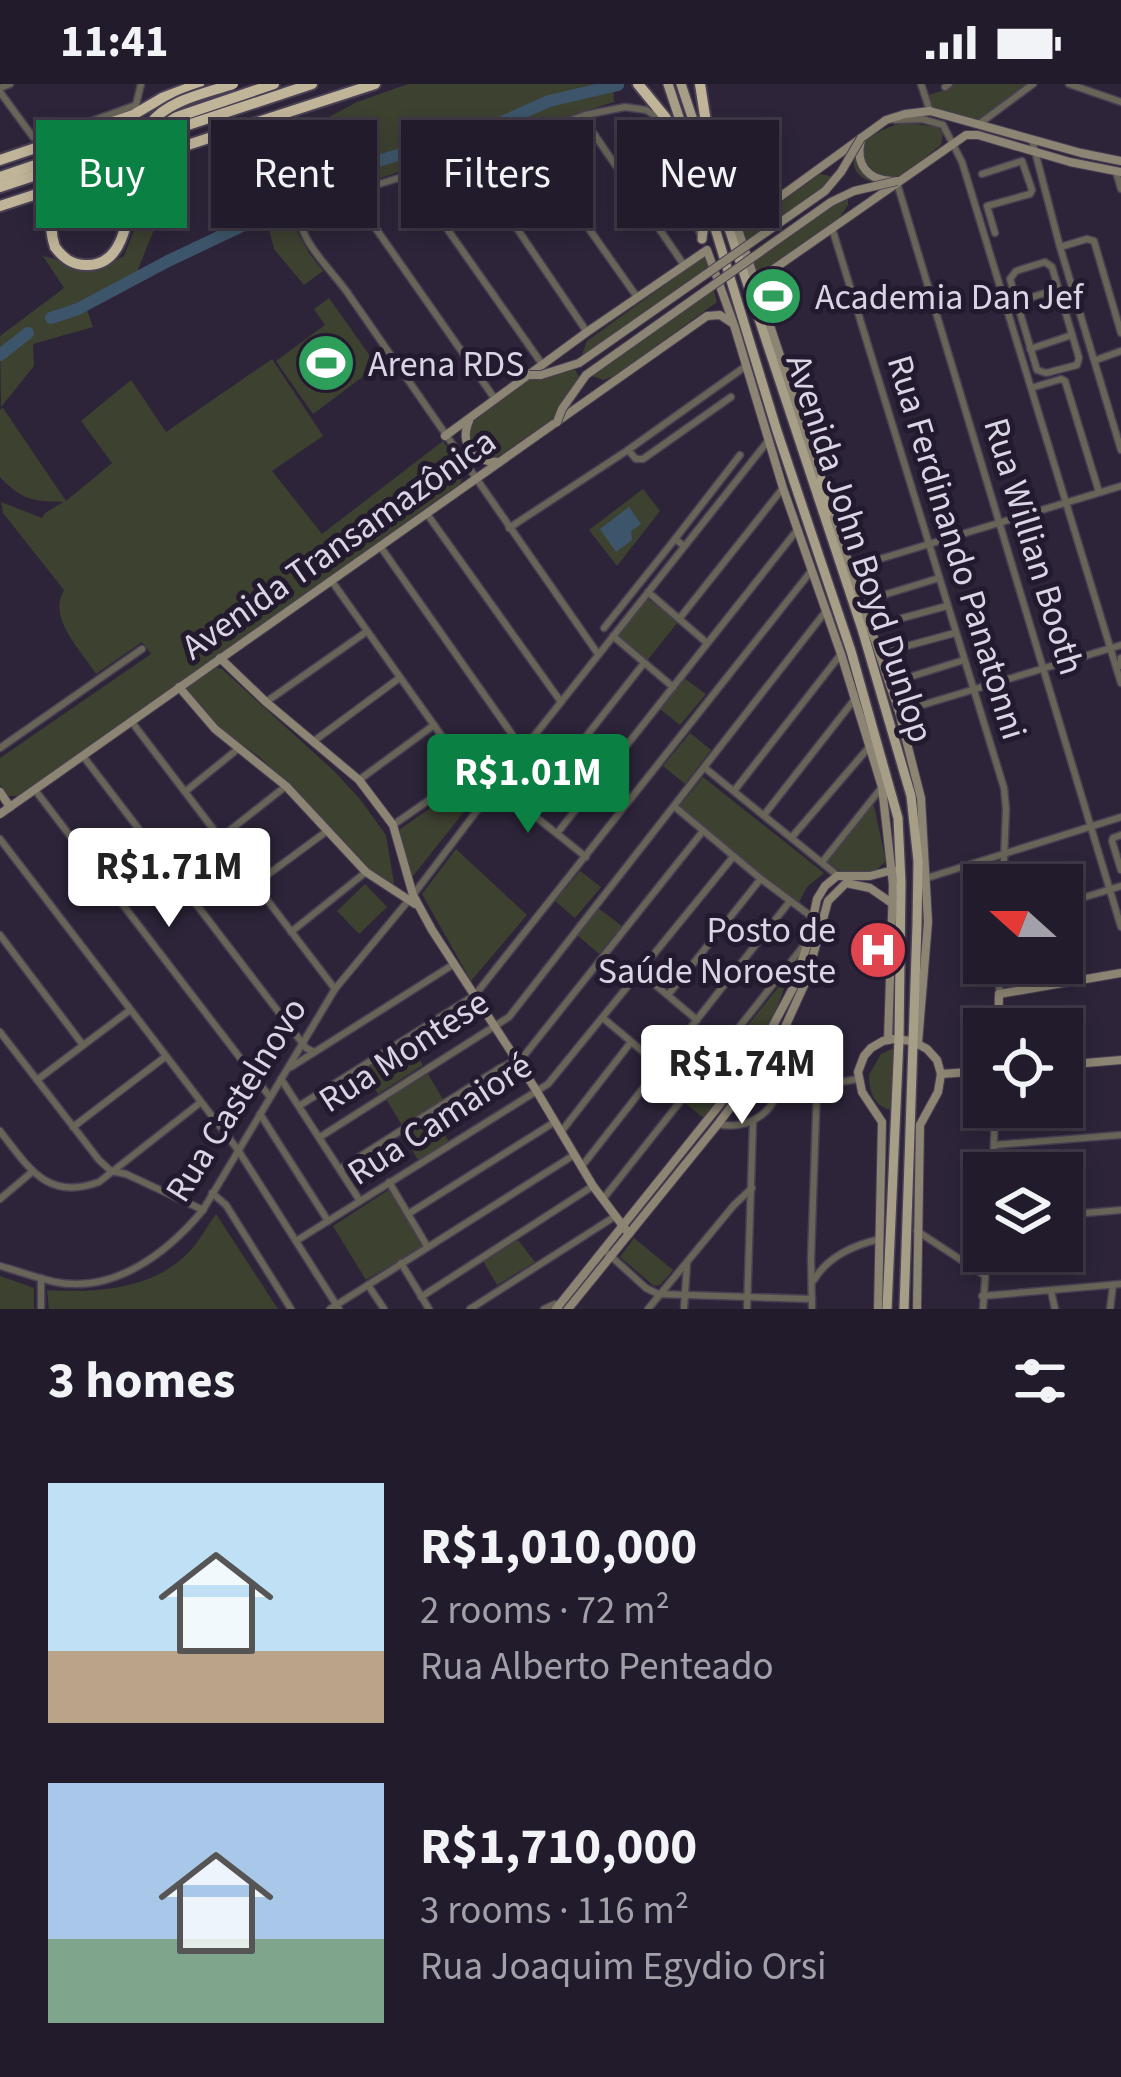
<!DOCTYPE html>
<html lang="en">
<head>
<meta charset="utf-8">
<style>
	:root { --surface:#221b2b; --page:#2a2433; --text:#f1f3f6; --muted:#a2a1a9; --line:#3f3947; --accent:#0b8043 }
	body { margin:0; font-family:"Source Sans 3",sans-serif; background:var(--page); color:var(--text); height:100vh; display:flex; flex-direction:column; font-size:45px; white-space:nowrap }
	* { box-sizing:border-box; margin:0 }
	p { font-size:39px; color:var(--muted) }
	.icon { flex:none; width:66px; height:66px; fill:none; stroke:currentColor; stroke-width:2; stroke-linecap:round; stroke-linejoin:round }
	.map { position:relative; height:1225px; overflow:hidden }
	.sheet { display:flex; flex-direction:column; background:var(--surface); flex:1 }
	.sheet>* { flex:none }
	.hud { position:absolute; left:36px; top:36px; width:1050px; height:108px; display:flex; gap:24px }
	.needle { width:78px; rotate:291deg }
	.fabs { position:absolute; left:963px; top:780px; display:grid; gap:24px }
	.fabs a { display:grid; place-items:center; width:120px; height:120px; border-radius:0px; background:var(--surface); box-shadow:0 6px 18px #0003,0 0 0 3px var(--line); font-size:60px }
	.price { position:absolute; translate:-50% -102px; padding:0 27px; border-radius:12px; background:#fff; color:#222; font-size:39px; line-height:78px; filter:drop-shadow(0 3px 6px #0008) }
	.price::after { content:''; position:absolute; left:50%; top:72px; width:36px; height:27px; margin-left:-18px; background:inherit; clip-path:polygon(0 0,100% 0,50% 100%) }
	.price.on { background:var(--accent); color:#fff }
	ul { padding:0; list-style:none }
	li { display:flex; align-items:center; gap:36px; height:300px; padding:0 48px }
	li span { display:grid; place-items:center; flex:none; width:336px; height:240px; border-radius:0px; color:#555 }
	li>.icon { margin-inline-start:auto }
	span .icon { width:144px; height:144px; fill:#fffc; stroke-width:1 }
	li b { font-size:51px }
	h2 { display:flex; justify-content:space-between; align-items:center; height:144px; padding:0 48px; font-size:51px }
	.pill { padding:0 42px; border-radius:0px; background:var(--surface); box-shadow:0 6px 18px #0003,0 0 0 3px var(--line); font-size:42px; line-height:108px }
	.pill.on { background:var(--accent); color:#fff }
	.status { display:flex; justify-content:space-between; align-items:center; height:84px; padding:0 60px; background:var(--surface); direction:ltr }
	.status svg { height:33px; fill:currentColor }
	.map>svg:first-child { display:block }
	.green { fill:#3d4130 }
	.water { fill:#3d556a }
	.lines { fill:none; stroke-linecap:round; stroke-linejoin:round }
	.river { stroke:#3d556a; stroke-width:12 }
	.street-casing { stroke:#494054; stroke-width:9 }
	.secondary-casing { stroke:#494054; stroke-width:10 }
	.primary-casing { stroke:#494054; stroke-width:12 }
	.highway-casing { stroke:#494054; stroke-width:14 }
	.street { stroke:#686458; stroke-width:6 }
	.secondary { stroke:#8c8573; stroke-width:8 }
	.primary { stroke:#a79e87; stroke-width:9 }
	.highway { stroke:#c0b599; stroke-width:10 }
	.secondary-bridge-casing { stroke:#494054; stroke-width:10; stroke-linecap:butt }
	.highway-bridge-casing { stroke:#494054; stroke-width:14; stroke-linecap:butt }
	.secondary-bridge { stroke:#8c8573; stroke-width:8 }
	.highway-bridge { stroke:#c0b599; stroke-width:10 }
	.labels { text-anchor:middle; stroke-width:10; stroke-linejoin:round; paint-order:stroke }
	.poi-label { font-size:36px; fill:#dad5e4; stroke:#231a2f; text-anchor:start }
	.street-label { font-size:36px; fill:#dad5e4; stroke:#231a2f }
</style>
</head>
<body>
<div class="status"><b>11:41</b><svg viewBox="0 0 49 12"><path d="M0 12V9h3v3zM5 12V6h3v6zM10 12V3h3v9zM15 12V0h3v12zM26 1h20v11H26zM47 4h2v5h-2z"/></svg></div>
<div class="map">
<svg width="1121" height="1225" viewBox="0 0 1121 1225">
	<rect width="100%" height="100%" fill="#2d2439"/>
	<g class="green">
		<polygon points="408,0 613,0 614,18 415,82 305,121 293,140 309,169 323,187 304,201 274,165 268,141 275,111 271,106 254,105 243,101 242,89 329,33 357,18"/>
		<polygon points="953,0 1028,0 980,37 930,25 925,12 945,6"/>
		<path d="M908 39 938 43 943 49 941 61C926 72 911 86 895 95 879 104 850 96 854 73 858 55 892 39 908 39Z"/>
		<polygon points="820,90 835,93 823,106 748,159 743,145"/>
		<polygon points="848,111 848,121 840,133 757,191 753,174"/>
		<path d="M144 121 162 126 136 190 84 217 93 243 33 260 34 282 1 323 0 252 64 204 43 172C56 174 62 179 73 183 91 190 109 180 124 172Z"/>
		<polygon points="706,171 710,186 580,276 587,257"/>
		<polygon points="713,204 717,218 615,292 603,296 590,291"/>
		<polygon points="329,214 377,282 313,330 276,277 325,241 314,225"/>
		<path d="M272 275 323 352 272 387 322 450 443 357 463 385 461 399 20 712H8L0 701V674L151 570 142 558 96 590C81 566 47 534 64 506L3 429 1 418 42 434 45 429 63 418C32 417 22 416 0 393V326L3 324 66 417 112 379 81 337 131 296 166 348Z"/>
		<polygon points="573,283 581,295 556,333 493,376 479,373 467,353 469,341 530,293"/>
		<polygon points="643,405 660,427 617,482 589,446"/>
		<polygon points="647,514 678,538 646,578 616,554"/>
		<polygon points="215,583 222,585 334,687 359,714 386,751 394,799 391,802 368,786 261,674 214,641 187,607 187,601"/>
		<polygon points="684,594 706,610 680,641 660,625"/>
		<polygon points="690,649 711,666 685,700 663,682"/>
		<polygon points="703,693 824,789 807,803 799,818 767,797 677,725"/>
		<polygon points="463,702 475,714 409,797 398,753 400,745"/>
		<polygon points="873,717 886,777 874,788 843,789 827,778"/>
		<polygon points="456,765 527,831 471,897 422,810"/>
		<polygon points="580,787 601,803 575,834 555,817"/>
		<polygon points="365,800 387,823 359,850 337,827"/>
		<polygon points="598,824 622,842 599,870 576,850"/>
		<polygon points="789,890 767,954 705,1035 685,1019"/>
		<polygon points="408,957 423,981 378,1010 363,985"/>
		<path d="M896 963 895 1027C875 1024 869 1010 869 991L881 970Z"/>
		<polygon points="674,970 698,987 672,1020 648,1001"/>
		<polygon points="428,990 444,1017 403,1043 386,1015"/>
		<polygon points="434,1032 449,1058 418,1076 403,1051"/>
		<polygon points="390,1105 424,1162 366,1196 333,1142"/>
		<path d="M216 1130 278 1225H49L47 1206C95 1209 153 1206 189 1168 199 1158 207 1142 216 1130Z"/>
		<polygon points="634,1154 673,1186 660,1201 654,1202 620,1173"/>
		<polygon points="518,1156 535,1178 497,1201 483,1177"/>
		<polygon points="0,1192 34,1204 34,1225 0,1225"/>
	</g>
	<polygon class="water" points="629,423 641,440 631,447 632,456 616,468 600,445"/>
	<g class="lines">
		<g class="river">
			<polyline points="51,234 78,225 168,177 263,132 292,111 328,92 491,43 549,17 618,1"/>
			<polyline points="0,271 28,249"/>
		</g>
		<g class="street-casing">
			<g id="street">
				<polyline points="921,0 930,27"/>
				<polyline points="1069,0 1121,18"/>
				<polyline points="945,3 949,0"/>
				<polyline points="0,4 10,0"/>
				<polyline points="0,8 33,53 42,55 136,21 141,0"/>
				<polyline points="585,31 592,47 684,181"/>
				<polyline points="895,36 922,35 943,41 962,78 1121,599"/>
				<polyline points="979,40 1033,0"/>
				<polyline points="525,54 637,213"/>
				<polyline points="1032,56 1060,163 1121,366"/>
				<polyline points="468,72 587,248"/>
				<polyline points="1116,88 1121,105"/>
				<polyline points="982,90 1022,77 1032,106 1030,110 987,122 995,149"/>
				<polyline points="410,92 542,280"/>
				<polyline points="897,99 1121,843"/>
				<polyline points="351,109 495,315"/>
				<polyline points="832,144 1004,704 1006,725 1003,801"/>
				<polyline points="1060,163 1087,155 1094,157 1121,249"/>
				<polygon points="1045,178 1052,183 1079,274 1077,281 1046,289 1037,286 1010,195 1016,187"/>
				<polyline points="1016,218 1058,205"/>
				<polyline points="1030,265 1072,251"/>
				<polyline points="1096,276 1121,267"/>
				<polyline points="1031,304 1061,295 1065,297 1099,408"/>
				<polyline points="628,366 636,375 643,375 731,313"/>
				<polyline points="427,430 561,618"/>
				<polyline points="509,444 628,366 746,282"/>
				<polyline points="380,462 523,666"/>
				<polyline points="684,462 675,455 740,371"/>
				<polyline points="850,484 1121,402"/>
				<polyline points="331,496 468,689 487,711"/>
				<polyline points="648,508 707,559"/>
				<polyline points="877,513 939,494"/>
				<polyline points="679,535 783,404"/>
				<polyline points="884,539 947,522"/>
				<polyline points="604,544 675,455"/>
				<polyline points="613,552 673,603"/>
				<polyline points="892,566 955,549"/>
				<path d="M598 570 347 208C332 187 305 162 300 137L311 124 351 109 525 54 585 31 625 23 646 26 656 32 662 40 676 72 700 150"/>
				<polyline points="1121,574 1121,582"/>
				<polyline points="903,595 964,576"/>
				<polyline points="266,618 366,548"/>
				<polyline points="899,628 1121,561"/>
				<polyline points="131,637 335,905"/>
				<polyline points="314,657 398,595"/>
				<polyline points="0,664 142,565"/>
				<polyline points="83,672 306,964 314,968"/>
				<polyline points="705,684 837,791"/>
				<polyline points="359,696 434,641"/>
				<polyline points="496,701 586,773"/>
				<polyline points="35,706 270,1013"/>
				<polyline points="186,707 239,664"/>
				<polyline points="734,707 841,570"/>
				<polyline points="675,723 761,795 812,833"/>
				<polyline points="528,726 644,579"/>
				<polyline points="764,731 854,616"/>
				<polyline points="393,741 468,689"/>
				<polyline points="558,748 798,445"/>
				<polyline points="1121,751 1113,754 1112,757 1121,786"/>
				<polyline points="792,753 870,662"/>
				<polyline points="220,754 286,702"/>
				<polyline points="0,755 238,1066 339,1225"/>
				<polyline points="823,777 882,703"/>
				<polyline points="927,794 1121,733"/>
				<polyline points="255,800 327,747"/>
				<polyline points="1062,820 1121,802"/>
				<polyline points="291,848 366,788"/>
				<polyline points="0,851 83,961"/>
				<polyline points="640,888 697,936"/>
				<polyline points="999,910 1001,879"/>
				<polyline points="668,911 759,797"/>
				<polyline points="603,934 660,982"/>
				<polyline points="0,948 99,1076 111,1087 126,1090 203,1126"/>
				<polyline points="291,983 454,880"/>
				<polyline points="281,995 360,1117"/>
				<polyline points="37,996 130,926"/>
				<polyline points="743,1008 817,1002 858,995"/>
				<polyline points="299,1022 475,911 812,486"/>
				<polyline points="260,1030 328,1137"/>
				<path d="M718 1040C765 1051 803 997 760 966"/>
				<polyline points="73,1043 165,973"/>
				<path d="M0 1047C29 1084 47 1117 99 1098L201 1018"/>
				<polyline points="561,1048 631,958"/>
				<polyline points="320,1053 509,933 826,527"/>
				<polyline points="994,1061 1121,1051"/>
				<polyline points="582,1082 790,817"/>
				<polyline points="340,1085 500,984 523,973 703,747"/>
				<polyline points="993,1089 995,1023"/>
				<polyline points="389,1098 427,1162"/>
				<polyline points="212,1109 226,1121 291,1225"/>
				<polyline points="0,1115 32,1088"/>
				<polyline points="603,1115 805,860"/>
				<polyline points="408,1130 553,1039"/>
				<polyline points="1062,1131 1121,1126"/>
				<polyline points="917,1147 984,1191"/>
				<polyline points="296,1157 548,1000 733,773"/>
				<polyline points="603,1165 646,1204 658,1210 812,1215"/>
				<polyline points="401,1179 429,1225"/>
				<path d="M0 1182C18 1187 37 1194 55 1198 115 1210 168 1168 203 1126L335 905 413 811 523 666 768 357"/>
				<path d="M814 1196C828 1172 854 1161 880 1155"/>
				<polyline points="368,1201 384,1225"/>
				<polyline points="1051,1207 1055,1225"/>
				<polyline points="982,1212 1121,1200"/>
				<polyline points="421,1213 593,1102"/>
				<polyline points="41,1225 41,1194"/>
				<polyline points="330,1225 574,1071"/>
				<polyline points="470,1225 614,1133"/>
				<polyline points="544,1225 555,1220 559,1221 560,1225"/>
				<polyline points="648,1225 734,1121 752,1104"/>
				<polyline points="684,1225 687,1179"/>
				<polyline points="747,1225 753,1038"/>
				<polyline points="812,1225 811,1174 817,1002"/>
				<polyline points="983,1225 987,1167"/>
				<polyline points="1110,1225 1113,1201"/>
			</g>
		</g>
		<g class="secondary-casing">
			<g id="secondary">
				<path d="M861 56C855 80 867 96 892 97"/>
				<polyline points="709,58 822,398"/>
				<polyline points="737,144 886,36 905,30 930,27 1081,69 1121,77"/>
				<polyline points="755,198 966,51 978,51 1070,78 1121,88"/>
				<path d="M469 337C459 360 474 378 498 378"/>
				<polyline points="445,352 587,248 707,166 734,241 783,404 841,570 882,703 893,801 888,956"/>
				<polyline points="828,418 899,628 921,714 928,838 918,959"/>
				<polyline points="220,574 266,618 359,696 393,741 413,811 432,846 536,1006 593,1102 629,1150"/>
				<polyline points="179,603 215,645 286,702 366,788 415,820"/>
				<polyline points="0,708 10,723"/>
				<polyline points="0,730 707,232 720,231 732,239"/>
				<polyline points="998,945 999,910 1121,889"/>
				<polyline points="1062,981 1121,976"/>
				<polyline points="941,990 984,987"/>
				<polyline points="556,1225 729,1009 760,966 793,904 808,858 817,815 825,802 837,792 870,792 893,786"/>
				<polyline points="568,1225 718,1040 769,972 780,954 806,897 828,817 846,799 870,804 893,820"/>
				<polyline points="878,1225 882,1038 862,1008 858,988 864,972 871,964 883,957 893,955 912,957 927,965 937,976 941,990 938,1008 920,1041 917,1225"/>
			</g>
		</g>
		<g class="primary-casing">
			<g id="primary">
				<polyline points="668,0 707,118 777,347 851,567 898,734 901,799 899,955 887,1225"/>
				<polyline points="681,0 862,545 911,712 918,777 917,841 904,1225"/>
				<polyline points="702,155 706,123"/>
				<polyline points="821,395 827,429"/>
			</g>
		</g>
		<g class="highway-casing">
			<g id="highway">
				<polyline points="638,0 665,33 695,79"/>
				<polyline points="700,0 709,58"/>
				<polyline points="0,76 133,31 162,14 199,0"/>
				<polyline points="0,93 274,0"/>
				<polyline points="0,103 312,0"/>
				<polyline points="0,122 375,0"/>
				<path d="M55 163C45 134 57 114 83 100"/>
			</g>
		</g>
		<use href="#street" class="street"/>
		<use href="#secondary" class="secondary"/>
		<use href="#primary" class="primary"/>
		<use href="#highway" class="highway"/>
		<g class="secondary-bridge-casing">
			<g id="secondary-bridge">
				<polyline points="529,291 541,291 579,279 825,107 841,88 861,54"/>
				<polyline points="557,338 562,325 586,291 831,118 854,107 897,97"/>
			</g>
		</g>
		<g class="highway-bridge-casing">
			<path id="highway-bridge" d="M55 163C63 174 72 181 86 181 143 183 123 76 150 40 168 16 206 9 233 0"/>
		</g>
		<use href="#secondary-bridge" class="secondary-bridge"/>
		<use href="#highway-bridge" class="highway-bridge"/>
	</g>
	<defs>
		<g id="stadium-disc" transform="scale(3)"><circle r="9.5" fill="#2e9e5b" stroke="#231a2f"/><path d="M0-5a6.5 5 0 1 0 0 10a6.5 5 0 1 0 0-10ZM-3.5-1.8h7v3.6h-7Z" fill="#fff"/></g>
		<g id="hospital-disc" transform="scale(3)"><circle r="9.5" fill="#e0444e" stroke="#231a2f"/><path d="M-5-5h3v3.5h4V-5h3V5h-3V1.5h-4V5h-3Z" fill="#fff"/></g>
	</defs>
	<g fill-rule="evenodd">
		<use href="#stadium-disc" x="773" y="212"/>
		<use href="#stadium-disc" x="326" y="279"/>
		<use href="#hospital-disc" x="878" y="866"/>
	</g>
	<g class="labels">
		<g class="poi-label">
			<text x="815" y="225">Academia Dan Jef</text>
			<text x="368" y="292">Arena RDS</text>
			<text x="836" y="858" text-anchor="end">Posto de<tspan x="836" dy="41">Saúde Noroeste</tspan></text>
		</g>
		<g class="street-label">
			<text transform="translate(338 459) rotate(-35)" y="13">Avenida Transamazônica</text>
			<text transform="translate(1035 462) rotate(73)" y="13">Rua Willian Booth</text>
			<text transform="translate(958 463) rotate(73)" y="13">Rua Ferdinando Panatonni</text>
			<text transform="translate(861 464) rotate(72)" y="13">Avenida John Boyd Dunlop</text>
			<text transform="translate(403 966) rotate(-33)" y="13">Rua Montese</text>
			<text transform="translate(235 1015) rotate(-58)" y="13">Rua Castelnovo</text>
			<text transform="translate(439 1034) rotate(-33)" y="13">Rua Camaioré</text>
		</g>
	</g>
</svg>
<div class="fabs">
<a><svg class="needle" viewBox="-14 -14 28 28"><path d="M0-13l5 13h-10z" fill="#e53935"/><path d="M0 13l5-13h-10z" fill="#a2a1a9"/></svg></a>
<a><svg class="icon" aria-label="locate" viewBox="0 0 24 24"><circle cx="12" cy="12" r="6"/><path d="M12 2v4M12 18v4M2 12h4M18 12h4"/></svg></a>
<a><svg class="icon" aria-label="layers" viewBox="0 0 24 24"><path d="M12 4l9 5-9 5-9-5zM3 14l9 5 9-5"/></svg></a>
</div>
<b class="price on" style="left:528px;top:752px">R$1.01M</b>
<b class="price" style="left:169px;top:846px">R$1.71M</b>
<b class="price" style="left:742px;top:1043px">R$1.74M</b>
<div class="hud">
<a class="pill on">Buy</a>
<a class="pill">Rent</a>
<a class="pill">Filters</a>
<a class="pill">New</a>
</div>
</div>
<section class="sheet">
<h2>3 homes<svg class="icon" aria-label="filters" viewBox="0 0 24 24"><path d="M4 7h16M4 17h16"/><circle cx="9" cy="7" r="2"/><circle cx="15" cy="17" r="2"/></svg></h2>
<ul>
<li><span style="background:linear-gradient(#bfe0f5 70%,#b9a48a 0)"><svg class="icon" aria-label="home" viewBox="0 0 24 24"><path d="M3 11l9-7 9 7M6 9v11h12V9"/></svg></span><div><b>R$1,010,000</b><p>2 rooms · 72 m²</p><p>Rua Alberto Penteado</p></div></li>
<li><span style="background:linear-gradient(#a9c7e8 65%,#7fa58c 0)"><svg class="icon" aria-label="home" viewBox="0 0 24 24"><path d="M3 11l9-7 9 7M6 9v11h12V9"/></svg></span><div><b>R$1,710,000</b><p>3 rooms · 116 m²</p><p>Rua Joaquim Egydio Orsi</p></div></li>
</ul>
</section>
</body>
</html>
